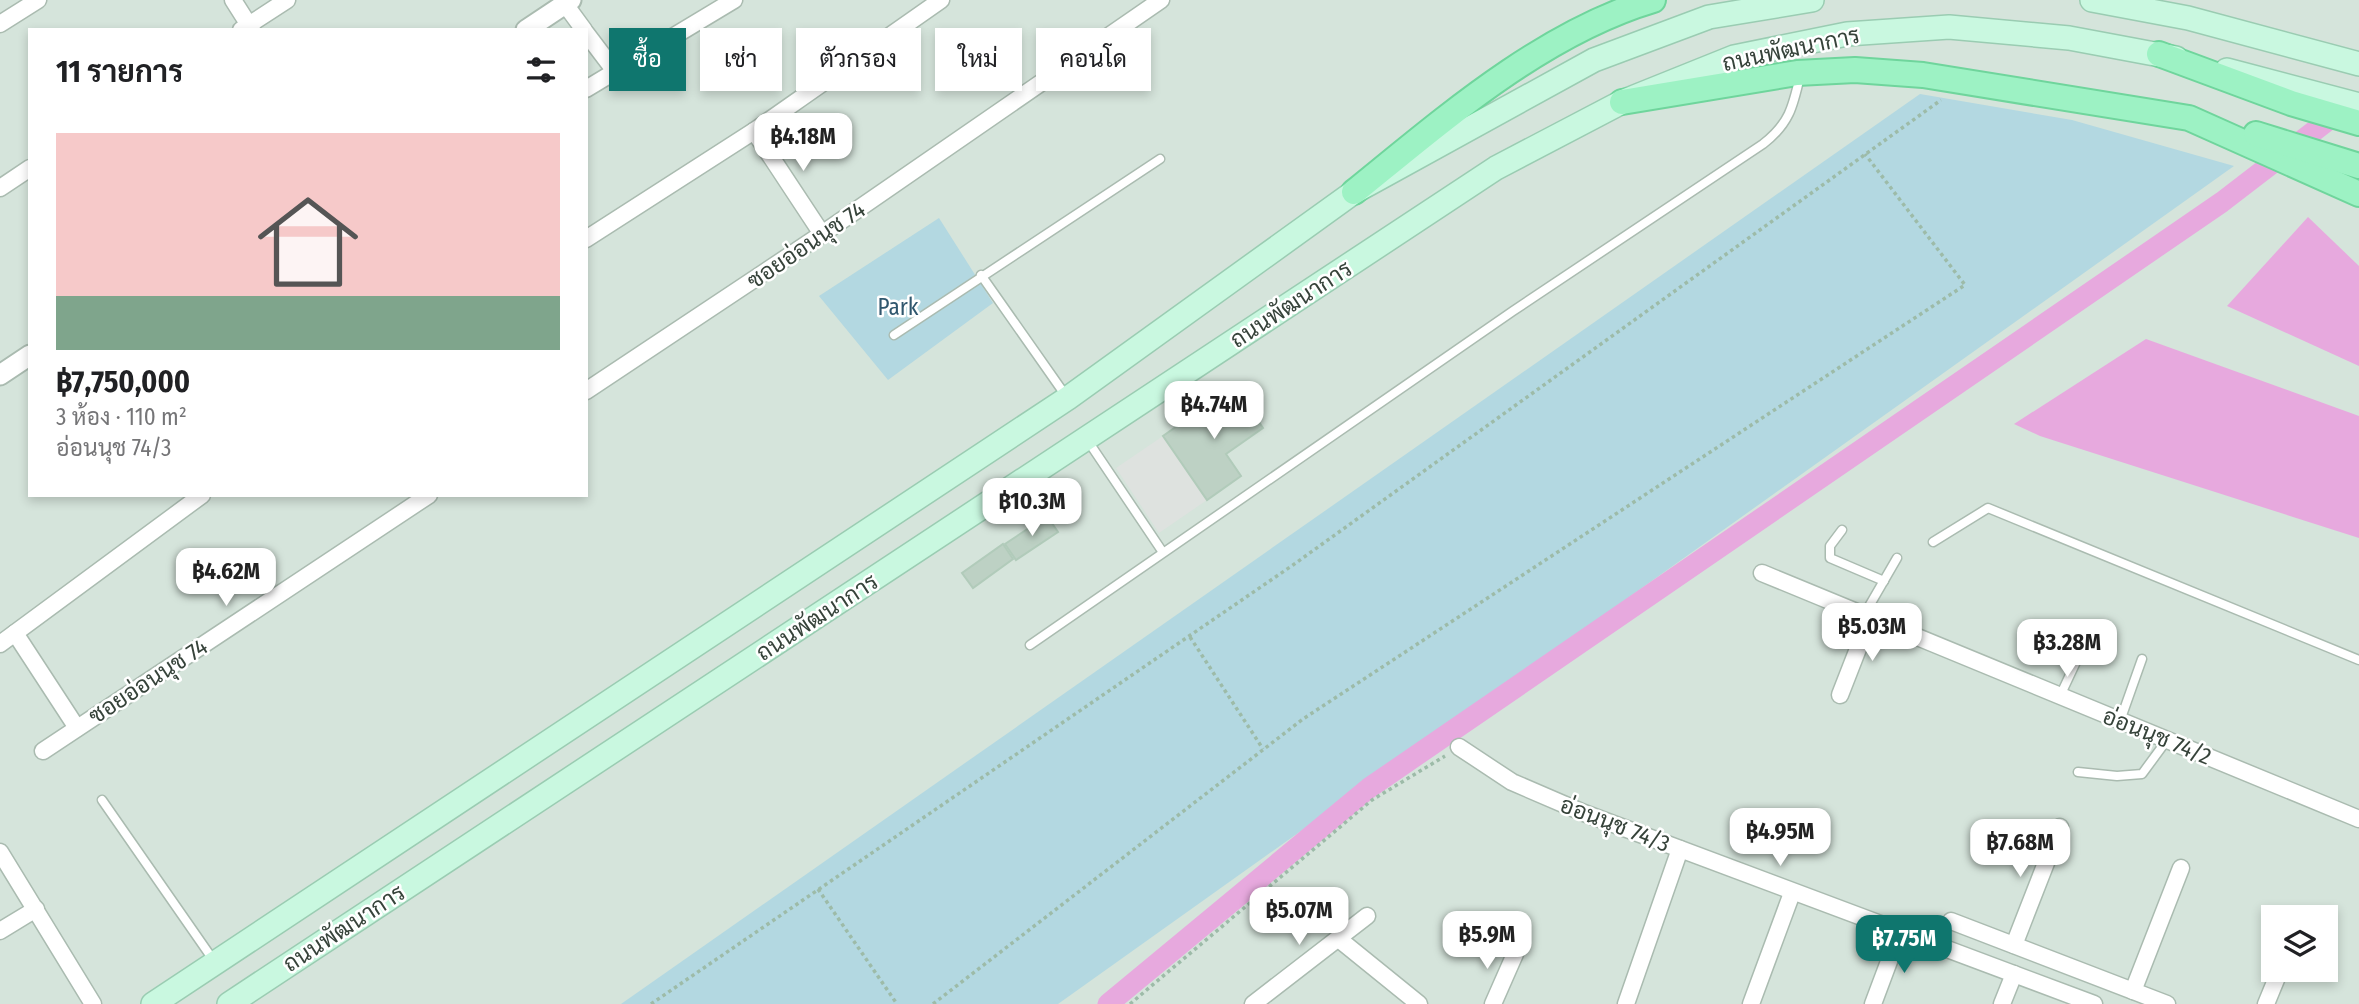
<!DOCTYPE html>
<html lang="th">
<head>
<meta charset="utf-8">
<style>
	:root { --surface:#fff; --page:#f6f6f6; --text:#202124; --muted:#757577; --line:#e0e0e0; --accent:#0f766e }
	body { margin:0; font-family:"Fira Sans Condensed",Sarabun,sans-serif; background:var(--page); color:var(--text); height:100vh; display:flex; flex-direction:column; font-size:26px; white-space:nowrap }
	* { box-sizing:border-box; margin:0 }
	p { font-size:23px; color:var(--muted) }
	.icon { flex:none; width:38px; height:38px; fill:none; stroke:currentColor; stroke-width:2; stroke-linecap:round; stroke-linejoin:round }
	.map { position:relative; flex:1; overflow:hidden }
	.side { position:absolute; left:28px; top:28px; width:560px; height:469px; display:flex; flex-direction:column; background:var(--surface); border-radius:0px; box-shadow:0 4px 10px #0003 }
	.side>* { flex:none }
	.guide { position:absolute; left:609px; top:28px; width:665px; height:63px; display:flex; gap:14px }
	.buttons { position:absolute; left:2261px; top:905px; display:grid; gap:14px }
	.buttons a { display:grid; place-items:center; width:77px; height:77px; border-radius:0px; background:var(--surface); box-shadow:0 4px 10px #0003; font-size:35px }
	.price { position:absolute; translate:-50% -60px; padding:0 16px; border-radius:14px; background:#fff; color:#222; font-size:23px; line-height:46px; filter:drop-shadow(0 2px 4px #0008) }
	.price::after { content:''; position:absolute; left:50%; top:42px; width:21px; height:16px; margin-left:-10px; background:inherit; clip-path:polygon(0 0,100% 0,50% 100%) }
	.price.selected { background:var(--accent); color:#fff }
	ul { padding:0; list-style:none }
	li { display:grid; align-content:center; gap:14px; height:371px; padding:0 28px }
	li+li { border-top:2px solid var(--line) }
	li span { display:grid; place-items:center; height:217px; border-radius:0px; color:#555 }
	li>.icon { margin-inline-start:auto }
	span .icon { width:126px; height:126px; fill:#fffc; stroke-width:1 }
	li b { font-size:30px }
	h2 { display:flex; justify-content:space-between; align-items:center; height:84px; padding:0 28px; font-size:30px }
	.tag { padding:0 24px; border-radius:0px; background:var(--surface); box-shadow:0 4px 10px #0003; font-size:24px; line-height:63px }
	.tag.selected { background:var(--accent); color:#fff }
	.map>svg:first-child { display:block }
	.residential { fill:#d5e4db; fill-rule:evenodd }
	.green { fill:#b3d8e1 }
	.parking { fill:#dee2df }
	.water { fill:#e7a9de }
	.lines { fill:none; stroke-linecap:round; stroke-linejoin:round }
	.canal { stroke:#e7a9de; stroke-width:21 }
	.building { fill:#bdd1c4; stroke:#b1cbba; stroke-width:2 }
	.service-casing { stroke:#aabbb0; stroke-width:11 }
	.minor-casing { stroke:#aabbb0; stroke-width:19 }
	.tertiary-casing { stroke:#aabbb0; stroke-width:23 }
	.secondary-casing { stroke:#9accb2; stroke-width:26 }
	.primary-casing { stroke:#6fd59c; stroke-width:28 }
	.path { stroke:#9dbba8; stroke-width:3.5; stroke-dasharray:3.5 3.5; stroke-linecap:butt }
	.service { stroke:#fff; stroke-width:8 }
	.minor { stroke:#fff; stroke-width:16 }
	.tertiary { stroke:#fff; stroke-width:19 }
	.secondary { stroke:#c9f8e0; stroke-width:23 }
	.primary { stroke:#9df2c4; stroke-width:24 }
	.labels { text-anchor:middle; stroke-width:5; stroke-linejoin:round; paint-order:stroke }
	.street-label { font-size:23px; fill:#36433a; stroke:#fff }
	.park-label { font-size:23px; fill:#30576e; stroke:#fff }
</style>
</head>
<body>
<div class="map">
<svg width="2359" height="1004" viewBox="0 0 2359 1004">
	<rect width="100%" height="100%" fill="#e6f1eb"/>
	<path class="residential" d="M0 0H2359V1004H0ZM30 30H586V495H30ZM2273 917H2326V970H2273Z"/>
	<g class="green">
		<polygon points="1920,94 2072,120 2234,166 1058,1004 621,1004"/>
		<polygon points="939,218 993,303 888,380 819,296"/>
	</g>
	<polygon class="parking" points="1163,436 1207,500 1159,533 1116,468"/>
	<g class="water">
		<polygon points="2308,217 2359,266 2359,366 2227,306"/>
		<polygon points="2146,339 2359,416 2359,538 2040,436 2014,424"/>
	</g>
	<g class="lines">
		<polyline class="canal" points="1108,1004 1369,788 2222,202 2344,108"/>
	</g>
	<g class="building">
		<polygon points="1234,386 1263,428 1226,454 1241,476 1207,500 1163,436"/>
		<polygon points="1047,516 1058,532 1016,560 1005,544"/>
		<polygon points="1003,544 1013,559 973,588 962,573"/>
	</g>
	<g class="lines">
		<g class="service-casing">
			<g id="service">
				<polyline points="981,275 1066,396"/>
				<polyline points="894,335 1160,159"/>
				<polyline points="1088,441 1162,551"/>
				<polyline points="1842,530 1830,546 1830,558 1884,581"/>
				<polyline points="1933,542 1988,508 2359,660"/>
				<polyline points="1864,615 1897,558"/>
				<path d="M1030 645 1513 311 1763 144C1789 124 1793 107 1800 76"/>
				<polyline points="2060,696 2091,630"/>
				<polyline points="2120,721 2142,659"/>
				<polyline points="2078,772 2117,776 2142,774 2167,740"/>
				<polyline points="102,800 214,961"/>
			</g>
		</g>
		<g class="minor-casing">
			<g id="minor">
				<polyline points="233,0 252,30"/>
				<polyline points="562,0 584,30"/>
				<polyline points="0,24 38,0"/>
				<polyline points="241,30 287,0"/>
				<polyline points="586,33 614,70"/>
				<polyline points="586,89 734,0"/>
				<polyline points="754,131 822,234"/>
				<polyline points="0,188 30,168"/>
				<polyline points="586,239 754,131 941,0"/>
				<polyline points="586,391 822,234 1161,0"/>
				<polyline points="1762,573 2359,819"/>
				<polyline points="15,633 77,728"/>
				<polyline points="0,644 202,495"/>
				<polyline points="1840,695 1870,618"/>
				<polyline points="1459,747 1512,782 1584,813 2094,1004"/>
				<polyline points="43,751 429,495"/>
				<polyline points="0,852 93,1004"/>
				<polyline points="1951,921 2167,1004"/>
				<polyline points="0,931 36,909"/>
				<polyline points="1340,940 1419,1004"/>
				<polyline points="2014,945 2060,827"/>
				<polyline points="2133,991 2181,868"/>
				<polyline points="1253,1004 1367,916"/>
				<polyline points="1493,1004 1515,954"/>
				<polyline points="1626,1004 1680,849"/>
				<polyline points="1751,1004 1792,893"/>
				<polyline points="1873,1004 1900,932"/>
				<polyline points="2002,1004 2014,974"/>
				<polyline points="2266,1004 2280,970"/>
			</g>
		</g>
		<g class="tertiary-casing">
			<g id="tertiary">
				<polyline points="526,30 571,0"/>
				<polyline points="0,375 30,355"/>
			</g>
		</g>
		<g class="secondary-casing">
			<g id="secondary">
				<polyline points="2092,0 2188,18 2359,64"/>
				<polyline points="2227,70 2359,105"/>
				<polyline points="153,1004 1068,398 1354,192 1594,60 1709,17 1812,0"/>
				<polyline points="229,1004 1496,168 1622,102 1734,57 1847,34 1949,27 2069,38 2176,58"/>
			</g>
		</g>
		<g class="primary-casing">
			<g id="primary">
				<polyline points="2159,54 2291,103 2359,123"/>
				<polyline points="1622,102 1797,73 1855,70 1923,75 2189,118 2359,194"/>
				<polyline points="2256,134 2359,166"/>
				<path d="M1354 192C1443 120 1542 33 1653 0"/>
			</g>
		</g>
		<g class="path">
			<polyline points="1190,637 1263,749"/>
			<polyline points="818,889 897,1004"/>
			<polyline points="651,1004 1293,565 1941,100"/>
			<polyline points="933,1004 1303,719 1965,285 1865,154"/>
			<polyline points="1130,1004 1372,800 1445,756"/>
		</g>
		<use href="#service" class="service"/>
		<use href="#minor" class="minor"/>
		<use href="#tertiary" class="tertiary"/>
		<use href="#secondary" class="secondary"/>
		<use href="#primary" class="primary"/>
	</g>
	<g class="labels">
		<g class="street-label">
			<text transform="translate(1791 49) rotate(-12)" y="8">ถนนพัฒนาการ</text>
			<text transform="translate(806 245) rotate(-34)" y="8">ซอยอ่อนนุช 74</text>
			<text transform="translate(1291 304) rotate(-33)" y="8">ถนนพัฒนาการ</text>
			<text transform="translate(817 617) rotate(-33)" y="8">ถนนพัฒนาการ</text>
			<text transform="translate(148 681) rotate(-33)" y="8">ซอยอ่อนนุช 74</text>
			<text transform="translate(2157 736) rotate(22)" y="8">อ่อนนุช 74/2</text>
			<text transform="translate(1615 824) rotate(21)" y="8">อ่อนนุช 74/3</text>
			<text transform="translate(344 928) rotate(-33)" y="8">ถนนพัฒนาการ</text>
		</g>
		<g class="park-label">
			<text x="898" y="315">Park</text>
		</g>
	</g>
</svg>
<div class="buttons">
<a><svg class="icon" aria-label="layers" viewBox="0 0 24 24"><path d="M12 4l9 5-9 5-9-5zM3 14l9 5 9-5"/></svg></a>
</div>
<b class="price" style="left:803px;top:173px">฿4.18M</b>
<b class="price" style="left:1214px;top:441px">฿4.74M</b>
<b class="price" style="left:1032px;top:538px">฿10.3M</b>
<b class="price" style="left:226px;top:608px">฿4.62M</b>
<b class="price" style="left:1872px;top:663px">฿5.03M</b>
<b class="price" style="left:2067px;top:679px">฿3.28M</b>
<b class="price" style="left:1780px;top:868px">฿4.95M</b>
<b class="price" style="left:2020px;top:879px">฿7.68M</b>
<b class="price" style="left:1299px;top:947px">฿5.07M</b>
<b class="price" style="left:1487px;top:971px">฿5.9M</b>
<b class="price selected" style="left:1904px;top:975px">฿7.75M</b>
<div class="guide">
<a class="tag selected">ซื้อ</a>
<a class="tag">เช่า</a>
<a class="tag">ตัวกรอง</a>
<a class="tag">ใหม่</a>
<a class="tag">คอนโด</a>
</div>
<section class="side">
<h2>11 รายการ<svg class="icon" aria-label="filters" viewBox="0 0 24 24"><path d="M4 7h16M4 17h16"/><circle cx="9" cy="7" r="2"/><circle cx="15" cy="17" r="2"/></svg></h2>
<ul>
<li><span style="background:linear-gradient(#f6c9c9 75%,#7fa58c 0)"><svg class="icon" aria-label="home" viewBox="0 0 24 24"><path d="M3 11l9-7 9 7M6 9v11h12V9"/></svg></span><div><b>฿7,750,000</b><p>3 ห้อง · 110 m²</p><p>อ่อนนุช 74/3</p></div></li>
</ul>
</section>
</div>
</body>
</html>
